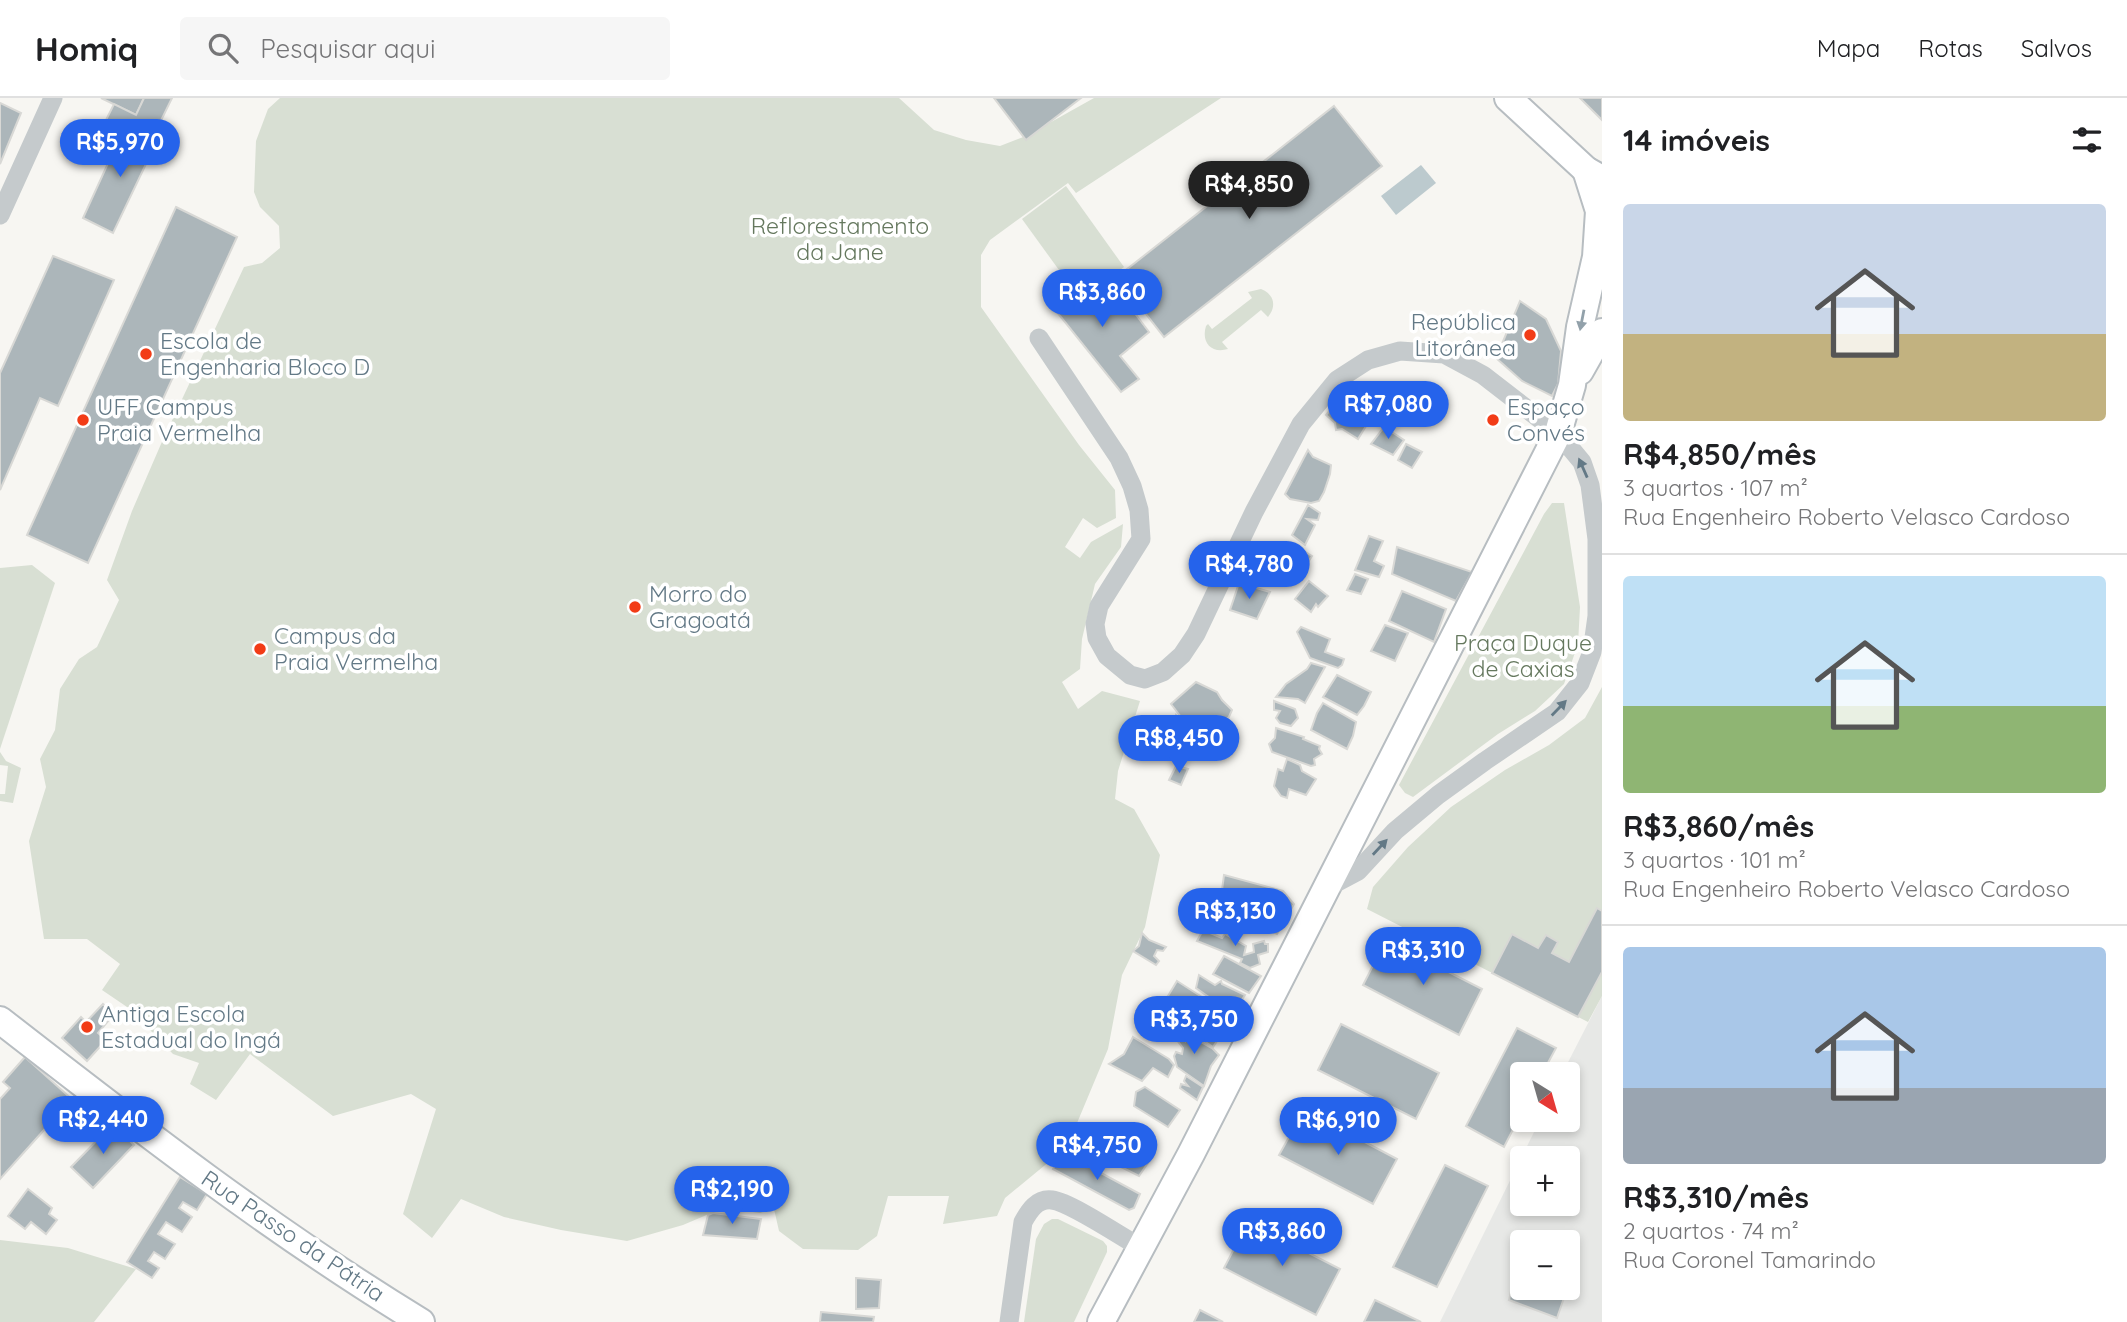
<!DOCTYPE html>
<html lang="pt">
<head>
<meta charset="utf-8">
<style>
	:root { --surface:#fff; --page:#f6f6f6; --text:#202124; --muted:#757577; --line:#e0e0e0; --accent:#2563eb }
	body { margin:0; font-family:Quicksand,sans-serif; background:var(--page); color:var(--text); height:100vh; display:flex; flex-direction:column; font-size:26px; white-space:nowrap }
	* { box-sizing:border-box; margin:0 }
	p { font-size:23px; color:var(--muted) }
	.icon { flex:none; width:38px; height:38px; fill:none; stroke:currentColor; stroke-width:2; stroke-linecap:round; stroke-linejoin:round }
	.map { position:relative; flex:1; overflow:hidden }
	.details { display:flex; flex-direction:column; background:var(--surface); width:525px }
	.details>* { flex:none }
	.needle { width:46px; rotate:143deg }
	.tools { position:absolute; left:1510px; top:964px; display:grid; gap:14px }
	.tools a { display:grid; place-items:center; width:70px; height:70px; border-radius:7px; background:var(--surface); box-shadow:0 4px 10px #0003; font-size:35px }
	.price { position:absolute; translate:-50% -60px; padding:0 16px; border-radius:24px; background:var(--accent); color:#fff; font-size:23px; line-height:46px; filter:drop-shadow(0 2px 4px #0008) }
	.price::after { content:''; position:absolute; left:50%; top:42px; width:21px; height:16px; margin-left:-10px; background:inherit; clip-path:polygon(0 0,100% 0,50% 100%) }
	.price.selected { background:#222; color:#fff }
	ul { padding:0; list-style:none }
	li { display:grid; align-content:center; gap:14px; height:371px; padding:0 21px }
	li+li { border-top:2px solid var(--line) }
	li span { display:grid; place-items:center; height:217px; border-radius:7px; color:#555 }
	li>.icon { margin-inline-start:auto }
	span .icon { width:126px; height:126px; fill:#fffc; stroke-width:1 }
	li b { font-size:30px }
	h2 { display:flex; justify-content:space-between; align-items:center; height:84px; padding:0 21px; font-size:30px }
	header { display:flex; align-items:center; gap:42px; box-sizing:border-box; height:98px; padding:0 35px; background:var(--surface); border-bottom:2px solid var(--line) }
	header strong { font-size:33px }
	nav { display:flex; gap:38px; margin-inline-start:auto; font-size:24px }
	.search { width:490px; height:63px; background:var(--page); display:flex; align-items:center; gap:18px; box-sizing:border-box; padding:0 24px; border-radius:7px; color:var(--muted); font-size:26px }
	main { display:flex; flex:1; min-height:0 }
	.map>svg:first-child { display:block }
	.built { fill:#e7e8e6; fill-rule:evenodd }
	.green { fill:#d8dfd3 }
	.water { fill:#bccace }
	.building { fill:#acb6ba; stroke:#d8d8d5; stroke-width:2 }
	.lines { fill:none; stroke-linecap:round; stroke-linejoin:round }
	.secondary-casing { stroke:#b7bdc1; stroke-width:30 }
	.street { stroke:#c5cacc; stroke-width:19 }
	.secondary { stroke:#fff; stroke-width:26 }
	.oneway { fill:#92a1aa }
	.oneway2 { fill:#637986 }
	.poi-dot { fill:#f23c17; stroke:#fff; stroke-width:2.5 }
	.labels { text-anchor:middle; stroke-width:7; stroke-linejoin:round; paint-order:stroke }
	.park-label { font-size:23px; fill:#65785e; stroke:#fff }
	.poi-label { font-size:23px; fill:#637986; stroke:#fff; text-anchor:start }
	.street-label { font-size:23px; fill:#637986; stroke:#fff }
</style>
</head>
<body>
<header>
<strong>Homiq</strong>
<div class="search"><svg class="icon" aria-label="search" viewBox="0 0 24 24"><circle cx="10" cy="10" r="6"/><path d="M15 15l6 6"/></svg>Pesquisar aqui</div>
<nav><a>Mapa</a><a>Rotas</a><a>Salvos</a></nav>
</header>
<main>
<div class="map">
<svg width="1602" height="1224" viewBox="0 0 1602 1224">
	<rect width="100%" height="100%" fill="#f7f6f2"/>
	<path class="built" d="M1602 898V1224H1440L1540 1022H1568V976H1562ZM1522 1060H1568V1106H1522ZM1522 1144H1568V1190H1522Z"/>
	<g class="green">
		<polygon points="280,0 899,0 934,32 966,42 1000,48 1026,38 1094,0 1221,0 1076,95 1068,85 990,142 981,157 981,209 1079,347 1115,392 1116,420 1097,430 1083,420 1065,449 1080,460 1091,444 1123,426 1121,449 1095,486 1082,541 1080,571 1062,584 1078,611 1102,593 1140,603 1118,673 1115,701 1134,711 1160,757 1145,829 1122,877 1108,951 1067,1049 1005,1100 997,1118 943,1126 949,1098 888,1098 877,1138 858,1152 803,1151 779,1133 774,1111 760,1115 723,1110 683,1127 627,1143 561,1132 504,1119 461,1101 432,1140 403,1116 436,1011 411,996 333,1018 250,956 216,1002 190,986 199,965 173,956 130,911 102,892 120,866 87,841 44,841 29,743 46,689 40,661 55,632 60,591 79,561 97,549 119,502 107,482 132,413 161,346 244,169 262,165 280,150 279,128 260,109 254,94 256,43 268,11"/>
		<polygon points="1066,88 1124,169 1080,201 1022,121"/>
		<path d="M1261 191C1274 196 1277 208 1268 219L1261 212 1222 244 1228 251C1211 256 1201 244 1206 228L1208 226 1212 231 1252 200 1248 194Z"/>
		<polygon points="1552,405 1564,405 1580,509 1578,546 1564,586 1535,613 1498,636 1413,699 1405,695 1399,687 1544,416"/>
		<polygon points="32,467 55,485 0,651 0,470"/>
		<polygon points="1602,589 1602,898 1588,924 1367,811 1373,789 1408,749 1451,709 1505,672 1549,647 1585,620"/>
		<polygon points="0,654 6,663 21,670 13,705 0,703 0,696 5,696 8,668 0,667"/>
		<polygon points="1052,1121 1058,1121 1103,1143 1107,1148 1107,1154 1074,1224 1024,1224 1036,1141 1044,1126"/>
		<polygon points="0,1142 68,1150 136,1171 94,1224 0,1224"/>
	</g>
	<polygon class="water" points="1421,67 1436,85 1396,117 1381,98"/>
	<g class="building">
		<polygon points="101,0 144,0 136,17"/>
		<polygon points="144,0 172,0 152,41 125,28 117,44 99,36 114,6 136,17"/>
		<polygon points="994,0 1081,0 1026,42"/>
		<polygon points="1580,0 1602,0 1602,22"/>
		<polygon points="0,5 21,15 0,66"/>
		<polygon points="1334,8 1382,68 1164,239 1117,179"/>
		<polygon points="125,28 157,43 113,135 83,120"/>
		<polygon points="176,109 237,139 88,465 27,437"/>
		<polygon points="53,158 114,182 58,308 40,300 0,392 0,275"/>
		<polygon points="1062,184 1082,208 1112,185 1149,234 1120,258 1139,281 1121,294 1044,198"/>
		<polygon points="1520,203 1546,221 1561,253 1558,286 1552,298 1522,283 1496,260"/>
		<polygon points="1342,298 1363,311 1359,318 1365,323 1366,328 1358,341 1342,331 1336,332 1335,325 1326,317"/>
		<polygon points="1384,329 1404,342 1393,357 1371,346"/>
		<polygon points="1406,346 1422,354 1412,370 1398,362"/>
		<polygon points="1308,352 1313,359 1331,367 1330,376 1324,394 1319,403 1311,405 1290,401 1285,396"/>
		<polygon points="1308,407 1320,415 1318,422 1307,421 1315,427 1305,447 1292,437"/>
		<polygon points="1369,438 1383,443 1374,463 1384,468 1379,479 1355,472"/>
		<polygon points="1289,444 1312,458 1303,472 1294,472 1279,483 1270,472"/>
		<polygon points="1397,449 1472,474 1456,503 1392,476"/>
		<polygon points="1355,476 1368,481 1361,496 1347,492"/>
		<polygon points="1309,483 1328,498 1318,509 1316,506 1311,514 1295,501"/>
		<polygon points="1239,485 1270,494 1257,521 1230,512"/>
		<polygon points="1402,493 1446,511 1434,544 1389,523"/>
		<polygon points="1385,527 1408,535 1395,563 1371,553"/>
		<polygon points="1301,529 1330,541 1325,554 1344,561 1342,567 1338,570 1310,560 1297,534"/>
		<polygon points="1311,565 1325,569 1305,605 1298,601 1276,599 1286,586 1307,571"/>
		<polygon points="1337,577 1371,594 1364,608 1357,617 1323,599"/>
		<polygon points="1196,584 1217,594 1222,602 1232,612 1229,619 1218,628 1209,642 1181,619 1171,606"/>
		<polygon points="1274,603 1295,611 1298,620 1291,628 1280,625 1276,620 1280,613 1274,612"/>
		<polygon points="1323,605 1356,624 1353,638 1347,651 1311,632 1317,615"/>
		<polygon points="1176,617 1195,635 1179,662 1176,651 1171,648"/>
		<polygon points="1276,630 1304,639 1303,641 1320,648 1319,651 1322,656 1314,661 1315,667 1311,668 1272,654 1269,646 1275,640"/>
		<polygon points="1287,661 1300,667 1302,673 1316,681 1306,697 1289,691 1287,700 1281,698 1274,688 1278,671 1283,673"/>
		<polygon points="1176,668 1188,671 1181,687 1169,682"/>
		<polygon points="1224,777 1283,793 1294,806 1277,836 1248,821 1215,808 1222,792"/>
		<polygon points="1597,810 1602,813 1602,874 1578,919 1492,875 1512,836 1538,850 1546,837 1558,844 1552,855 1569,864"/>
		<polygon points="1203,832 1222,840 1225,836 1246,848 1244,857 1254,854 1253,846 1264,843 1265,846 1268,846 1268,854 1258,857 1260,866 1250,870 1240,865 1242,861 1197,843"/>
		<polygon points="1142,835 1149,842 1166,849 1163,853 1157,852 1154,858 1159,863 1156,867 1133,853 1139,848"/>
		<polygon points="1386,842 1482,891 1459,937 1363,887"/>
		<polygon points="1224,858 1261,878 1249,895 1213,876"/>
		<polygon points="1199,877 1215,887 1221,883 1222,886 1245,897 1233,916 1196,890"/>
		<polygon points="1177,883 1233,919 1213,949 1176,924 1154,915 1168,898"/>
		<polygon points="103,906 114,916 98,935 106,942 87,963 62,940 81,919 86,924"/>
		<polygon points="1341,926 1439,975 1416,1021 1318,972"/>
		<polygon points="1173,928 1182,931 1178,937 1184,940 1185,937 1190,936 1185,944 1192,939 1212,950 1219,957 1211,968 1204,988 1177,969 1174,958 1176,954 1182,956 1183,950 1176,941 1166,940"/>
		<polygon points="1517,930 1556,950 1542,976 1522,976 1522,1014 1504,1049 1466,1028"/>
		<polygon points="1133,939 1169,961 1174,967 1168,979 1153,970 1142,983 1109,966 1124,956"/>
		<polygon points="25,959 75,1004 64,1016 72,1023 64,1032 53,1022 0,1081 0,1001 10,990 3,984"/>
		<polygon points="1186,978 1203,989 1197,1002 1180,990 1181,986 1188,988 1184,983"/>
		<polygon points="1145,989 1180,1012 1168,1029 1134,1008 1136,994"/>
		<polygon points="1304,1012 1397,1061 1373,1106 1279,1057"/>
		<polygon points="113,1026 134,1047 93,1090 71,1069"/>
		<polygon points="1114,1027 1122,1029 1122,1036 1154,1056 1139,1078 1101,1059 1113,1039"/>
		<polygon points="1062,1054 1140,1096 1134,1110 1129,1112 1053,1071"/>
		<polygon points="1445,1067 1488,1088 1437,1189 1393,1169"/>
		<polygon points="180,1079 207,1096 197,1112 183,1104 179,1110 192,1119 182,1134 166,1124 158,1136 175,1146 165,1161 154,1154 148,1163 159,1170 152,1180 127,1164"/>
		<polygon points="28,1091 52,1110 49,1116 57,1122 46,1136 31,1124 25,1131 8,1118"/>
		<polygon points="713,1115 761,1121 757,1141 703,1137 708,1117"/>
		<polygon points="1248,1124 1340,1171 1316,1217 1224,1170"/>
		<polygon points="856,1180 881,1182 879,1210 856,1211"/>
		<polygon points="1514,1180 1522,1181 1522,1190 1554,1190 1565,1197 1557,1220 1509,1202"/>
		<polygon points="1375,1202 1421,1224 1364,1224"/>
		<polygon points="1200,1212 1223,1224 1194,1224"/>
		<polygon points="821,1214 874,1219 873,1224 820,1224"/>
	</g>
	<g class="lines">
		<g class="secondary-casing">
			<g id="secondary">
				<polyline points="1508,0 1586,72 1600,80"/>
				<polyline points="1580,273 1602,234"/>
				<path d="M0 922C136 1028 273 1134 421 1224"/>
				<polyline points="1101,1224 1191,1056 1558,335 1572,287 1580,229 1596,159 1599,113 1586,72"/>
			</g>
		</g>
		<g class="street">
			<polyline points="0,117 53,0"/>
			<polyline points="1039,240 1119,360 1132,388 1139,412 1141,441 1099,508 1095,526 1097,540 1107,558 1130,577 1145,581 1163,574 1182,557 1196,536 1254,414 1301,326 1337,282 1368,262 1400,253 1444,256 1483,277 1558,335 1582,364 1590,387 1597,441 1597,518 1592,554 1580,585 1557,614 1485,663 1438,697 1395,733 1358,773 1326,790"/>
			<path d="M1009 1224 1023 1124C1029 1113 1037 1100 1052 1102 1070 1104 1122 1139 1141 1150"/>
		</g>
		<use href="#secondary" class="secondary"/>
	</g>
	<defs><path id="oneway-solid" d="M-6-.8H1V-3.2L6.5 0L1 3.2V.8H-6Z" transform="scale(1.75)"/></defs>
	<use class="oneway" href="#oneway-solid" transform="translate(1582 222) rotate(101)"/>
	<g class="oneway2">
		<use href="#oneway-solid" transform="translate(1583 370) rotate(-114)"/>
		<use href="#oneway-solid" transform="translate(1559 610) rotate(-46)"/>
		<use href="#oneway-solid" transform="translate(1380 749) rotate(-47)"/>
	</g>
	<g class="poi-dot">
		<circle cx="1530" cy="237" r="7"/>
		<circle cx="146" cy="256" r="7"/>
		<circle cx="83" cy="322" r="7"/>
		<circle cx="1493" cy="322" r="7"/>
		<circle cx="635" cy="509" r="7"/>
		<circle cx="260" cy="551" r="7"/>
		<circle cx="87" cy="929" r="7"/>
	</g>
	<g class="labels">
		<g class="park-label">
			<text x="840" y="136">Reflorestamento<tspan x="840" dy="26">da Jane</tspan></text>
			<text x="1523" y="553">Praça Duque<tspan x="1523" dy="26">de Caxias</tspan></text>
		</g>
		<g class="poi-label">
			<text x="1516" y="232" text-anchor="end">República<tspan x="1516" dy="26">Litorânea</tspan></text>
			<text x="160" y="251">Escola de<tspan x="160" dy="26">Engenharia Bloco D</tspan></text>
			<text x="97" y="317">UFF Campus<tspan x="97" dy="26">Praia Vermelha</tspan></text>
			<text x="1507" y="317">Espaço<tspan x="1507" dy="26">Convés</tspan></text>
			<text x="649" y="504">Morro do<tspan x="649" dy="26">Gragoatá</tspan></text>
			<text x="274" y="546">Campus da<tspan x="274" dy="26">Praia Vermelha</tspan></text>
			<text x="101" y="924">Antiga Escola<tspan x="101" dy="26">Estadual do Ingá</tspan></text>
		</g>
		<g class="street-label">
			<text transform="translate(293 1138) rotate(34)" y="8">Rua Passo da Pátria</text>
		</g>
	</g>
</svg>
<div class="tools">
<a><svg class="needle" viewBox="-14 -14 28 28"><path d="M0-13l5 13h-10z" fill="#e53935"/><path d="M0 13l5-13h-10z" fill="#757577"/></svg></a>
<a>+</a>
<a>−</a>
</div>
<b class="price" style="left:120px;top:81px">R$5,970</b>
<b class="price selected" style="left:1249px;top:123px">R$4,850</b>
<b class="price" style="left:1102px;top:231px">R$3,860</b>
<b class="price" style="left:1388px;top:343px">R$7,080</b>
<b class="price" style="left:1249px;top:503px">R$4,780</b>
<b class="price" style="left:1179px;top:677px">R$8,450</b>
<b class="price" style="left:1235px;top:850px">R$3,130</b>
<b class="price" style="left:1423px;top:889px">R$3,310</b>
<b class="price" style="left:1194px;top:958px">R$3,750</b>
<b class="price" style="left:103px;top:1058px">R$2,440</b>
<b class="price" style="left:1338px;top:1059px">R$6,910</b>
<b class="price" style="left:1097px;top:1084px">R$4,750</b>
<b class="price" style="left:732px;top:1128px">R$2,190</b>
<b class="price" style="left:1282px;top:1170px">R$3,860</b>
</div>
<section class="details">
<h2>14 imóveis<svg class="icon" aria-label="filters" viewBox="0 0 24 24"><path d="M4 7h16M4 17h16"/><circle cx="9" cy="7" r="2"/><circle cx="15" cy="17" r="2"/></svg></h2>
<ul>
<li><span style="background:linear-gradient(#c9d6e8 60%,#c2b280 0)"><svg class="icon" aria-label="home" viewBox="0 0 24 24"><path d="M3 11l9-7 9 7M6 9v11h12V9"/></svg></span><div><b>R$4,850/mês</b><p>3 quartos · 107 m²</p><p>Rua Engenheiro Roberto Velasco Cardoso</p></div></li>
<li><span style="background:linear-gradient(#bfe0f5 60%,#8fb573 0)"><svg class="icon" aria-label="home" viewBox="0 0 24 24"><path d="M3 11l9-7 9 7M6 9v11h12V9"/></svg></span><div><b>R$3,860/mês</b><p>3 quartos · 101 m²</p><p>Rua Engenheiro Roberto Velasco Cardoso</p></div></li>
<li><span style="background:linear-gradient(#a9c7e8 65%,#9aa5b1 0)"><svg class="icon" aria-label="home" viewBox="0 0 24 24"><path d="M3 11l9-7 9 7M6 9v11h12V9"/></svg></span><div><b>R$3,310/mês</b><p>2 quartos · 74 m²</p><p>Rua Coronel Tamarindo</p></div></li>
</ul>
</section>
</main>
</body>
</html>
